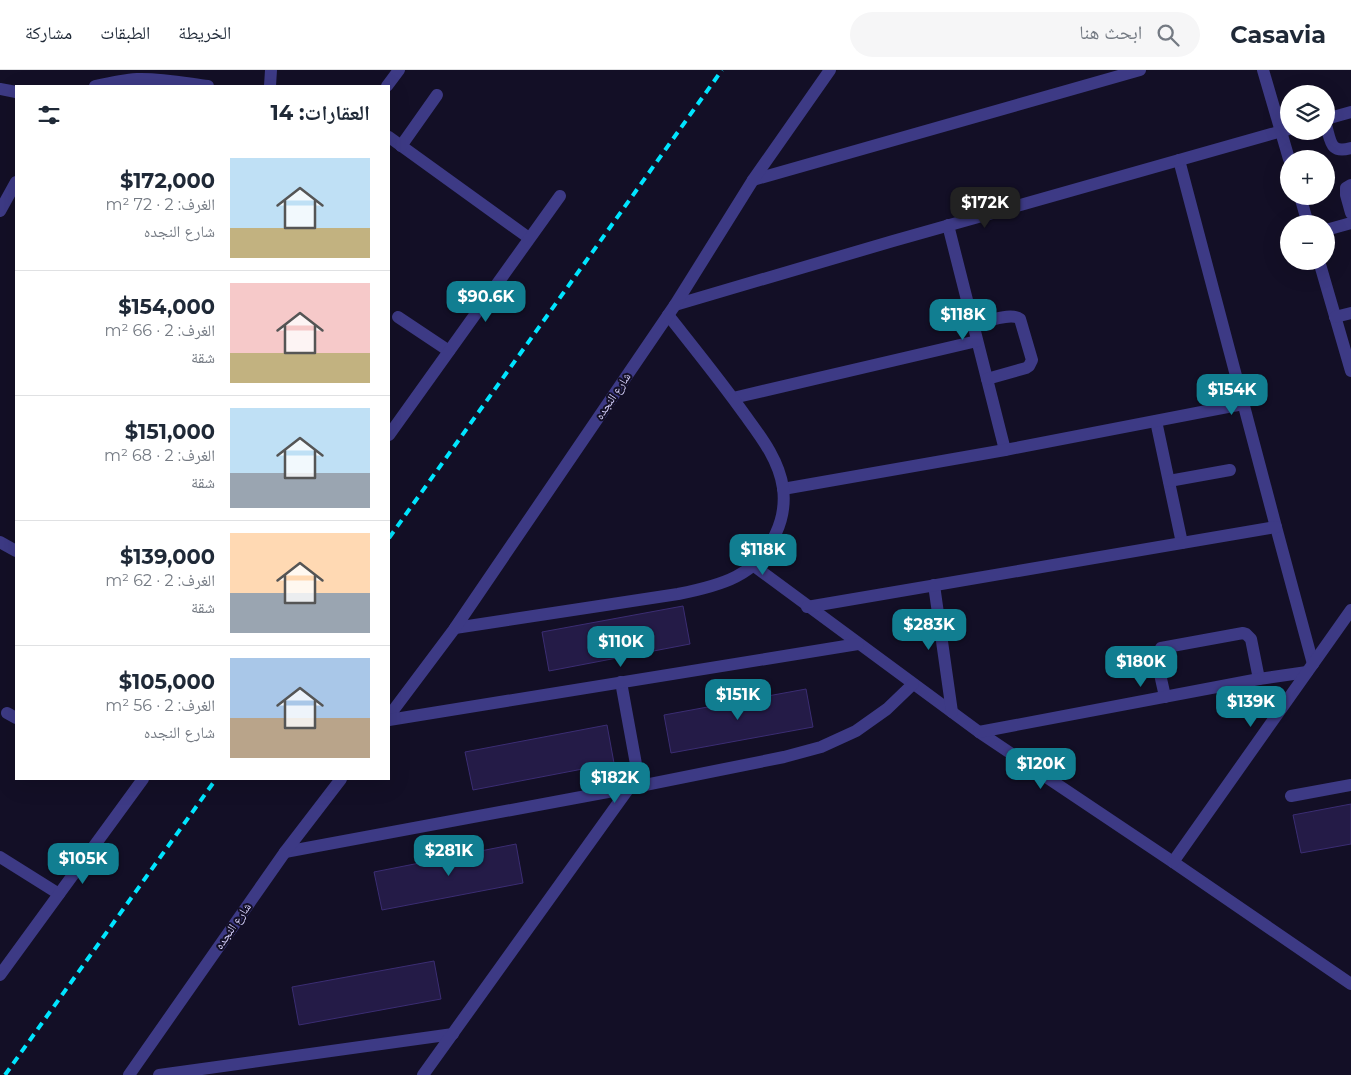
<!DOCTYPE html>
<html lang="ar">
<head>
<meta charset="utf-8">
<style>
	:root { --surface:#fff; --page:#f6f6f7; --text:#1f2937; --muted:#747a83; --line:#e0e1e3; --accent:#117e91 }
	body { margin:0; font-family:Montserrat,"Noto Naskh Arabic",sans-serif; background:var(--page); color:var(--text); direction:rtl; height:100vh; display:flex; flex-direction:column; font-size:19px; white-space:nowrap }
	* { box-sizing:border-box; margin:0 }
	p { font-size:16px; color:var(--muted) }
	.icon { flex:none; width:28px; height:28px; fill:none; stroke:currentColor; stroke-width:2; stroke-linecap:round; stroke-linejoin:round }
	.map { position:relative; flex:1; overflow:hidden; direction:ltr }
	.sheet { position:absolute; left:15px; top:15px; width:375px; height:695px; display:flex; flex-direction:column; background:var(--surface); border-radius:0px; box-shadow:0 5px 20px #0002; direction:rtl }
	.sheet>* { flex:none }
	.fabs { position:absolute; left:1280px; top:15px; display:grid; gap:10px }
	.fabs a { display:grid; place-items:center; width:55px; height:55px; border-radius:50%; background:var(--surface); box-shadow:0 5px 20px #0002; font-size:25px }
	.price { position:absolute; translate:-50% -42px; padding:0 11px; border-radius:10px; background:var(--accent); color:#fff; font-size:16px; line-height:32px; filter:drop-shadow(0 1px 2px #0008) }
	.price::after { content:''; position:absolute; left:50%; top:30px; width:15px; height:11px; margin-left:-8px; background:inherit; clip-path:polygon(0 0,100% 0,50% 100%) }
	.price.active { background:#222; color:#fff }
	ul { padding:0; list-style:none }
	li { display:flex; align-items:center; gap:15px; height:125px; padding:0 20px }
	li+li { border-top:1px solid var(--line) }
	li span { display:grid; place-items:center; flex:none; width:140px; height:100px; border-radius:0px; color:#555 }
	li>.icon { margin-inline-start:auto }
	span .icon { width:60px; height:60px; fill:#fffc; stroke-width:1 }
	li b { font-size:21px }
	h2 { display:flex; justify-content:space-between; align-items:center; height:60px; padding:0 20px; font-size:21px }
	header { display:flex; align-items:center; gap:30px; box-sizing:border-box; height:70px; padding:0 25px; background:var(--surface); border-bottom:1px solid var(--line) }
	header strong { font-size:24px }
	nav { display:flex; gap:28px; margin-inline-start:auto; font-size:18px }
	.search { width:350px; height:45px; background:var(--page); display:flex; align-items:center; gap:12px; box-sizing:border-box; padding:0 18px; border-radius:28px; color:var(--muted); font-size:19px }
	.map>svg:first-child { display:block }
	.building { fill:#241b47; stroke:#3b2d73 }
	.lines { fill:none; stroke-linecap:round; stroke-linejoin:round }
	.minor { stroke:#3d3a85; stroke-width:12 }
	.rail { stroke:#00e5ff; stroke-width:4; stroke-dasharray:8 6; stroke-linecap:butt }
	.labels { text-anchor:middle; stroke-width:4; stroke-linejoin:round; paint-order:stroke }
	.street-label { font-size:12px; fill:#d9d4ff; stroke:#130f26 }
</style>
</head>
<body>
<header>
<strong>Casavia</strong>
<div class="search"><svg class="icon" aria-label="search" viewBox="0 0 24 24"><circle cx="10" cy="10" r="6"/><path d="M15 15l6 6"/></svg>ابحث هنا</div>
<nav><a>الخريطة</a><a>الطبقات</a><a>مشاركة</a></nav>
</header>
<div class="map">
<svg width="1351" height="1005" viewBox="0 0 1351 1005">
	<rect width="100%" height="100%" fill="#130f26"/>
	<g class="building">
		<polygon points="683,536 690,574 549,601 542,562"/>
		<polygon points="806,619 813,657 671,683 664,645"/>
		<polygon points="607,655 614,693 473,720 465,682"/>
		<polygon points="1351,734 1351,774 1301,783 1293,745"/>
		<polygon points="516,774 523,813 382,840 374,802"/>
		<polygon points="434,891 441,929 299,955 292,917"/>
	</g>
	<g class="lines">
		<g class="minor">
			<polyline points="1263,0 1289,89"/>
			<path d="M95 16C109 13 123 10 137 9 161 8 185 13 208 16"/>
			<polyline points="270,16 271,0"/>
			<polyline points="387,16 399,0"/>
			<polyline points="0,19 16,22"/>
			<polyline points="1326,49 1351,42"/>
			<path d="M1326 55C1331 72 1330 84 1351 78"/>
			<polyline points="389,67 529,168"/>
			<polyline points="401,76 437,25"/>
			<polyline points="1179,90 1276,457 1313,594"/>
			<polyline points="753,110 1140,0"/>
			<polyline points="1351,115 1346,118 1346,125 1351,143"/>
			<polyline points="1300,126 1308,154"/>
			<polyline points="0,141 16,112"/>
			<polyline points="948,155 1005,380"/>
			<polyline points="1326,160 1351,153"/>
			<polyline points="1319,191 1351,301"/>
			<polyline points="675,235 893,171 1289,59"/>
			<polyline points="398,247 449,281"/>
			<polyline points="1335,247 1351,243"/>
			<path d="M974 255C985 252 1011 242 1020 249L1032 290 1029 296 1026 298 987 309"/>
			<polyline points="733,328 977,271"/>
			<polyline points="1156,351 1182,473"/>
			<polyline points="389,365 560,126"/>
			<polyline points="1169,411 1230,400"/>
			<polyline points="783,419 1005,380 1243,334"/>
			<polyline points="0,472 16,481"/>
			<polyline points="754,496 979,662 1173,792 1351,914"/>
			<polyline points="934,515 952,642"/>
			<polyline points="807,537 1276,457"/>
			<path d="M455 558 678 524C719 516 759 506 776 463 782 450 785 433 783 418 779 390 761 367 745 345 721 311 694 278 668 245"/>
			<polyline points="621,612 640,716"/>
			<path d="M1165 627C1163 615 1154 588 1161 578L1243 563 1246 564 1251 569 1259 609"/>
			<polyline points="7,643 16,648"/>
			<polyline points="389,646 455,558 675,235 753,110 830,0"/>
			<polyline points="389,650 858,574"/>
			<polyline points="979,662 1259,609 1307,602"/>
			<polyline points="1291,726 1351,715"/>
			<polyline points="285,782 640,716 784,687 821,677 856,661 887,639 913,614"/>
			<polyline points="0,787 59,824"/>
			<polyline points="1173,792 1351,540"/>
			<polyline points="0,905 143,709"/>
			<polyline points="129,1005 285,782 341,709"/>
			<polyline points="159,1005 453,964"/>
			<polyline points="423,1005 629,718"/>
		</g>
		<g class="rail">
			<polyline points="389,468 722,0"/>
			<polyline points="5,1005 216,709"/>
		</g>
	</g>
	<g class="labels">
		<g class="street-label">
			<text transform="translate(613 326) rotate(-56)" y="4">شارع النجده</text>
			<text transform="translate(233 856) rotate(-55)" y="4">شارع النجده</text>
		</g>
	</g>
</svg>
<div class="fabs">
<a><svg class="icon" aria-label="layers" viewBox="0 0 24 24"><path d="M12 4l9 5-9 5-9-5zM3 14l9 5 9-5"/></svg></a>
<a>+</a>
<a>−</a>
</div>
<b class="price active" style="left:985px;top:159px">$172K</b>
<b class="price" style="left:486px;top:253px">$90.6K</b>
<b class="price" style="left:963px;top:271px">$118K</b>
<b class="price" style="left:1232px;top:346px">$154K</b>
<b class="price" style="left:763px;top:506px">$118K</b>
<b class="price" style="left:929px;top:581px">$283K</b>
<b class="price" style="left:621px;top:598px">$110K</b>
<b class="price" style="left:1141px;top:618px">$180K</b>
<b class="price" style="left:738px;top:651px">$151K</b>
<b class="price" style="left:1251px;top:658px">$139K</b>
<b class="price" style="left:1041px;top:720px">$120K</b>
<b class="price" style="left:615px;top:734px">$182K</b>
<b class="price" style="left:449px;top:807px">$281K</b>
<b class="price" style="left:83px;top:815px">$105K</b>
<section class="sheet">
<h2>العقارات: 14<svg class="icon" aria-label="filters" viewBox="0 0 24 24"><path d="M4 7h16M4 17h16"/><circle cx="9" cy="7" r="2"/><circle cx="15" cy="17" r="2"/></svg></h2>
<ul>
<li><span style="background:linear-gradient(#bfe0f5 70%,#c2b280 0)"><svg class="icon" aria-label="home" viewBox="0 0 24 24"><path d="M3 11l9-7 9 7M6 9v11h12V9"/></svg></span><div><b>$172,000</b><p>الغرف: 2 · 72 m²</p><p>شارع النجده</p></div></li>
<li><span style="background:linear-gradient(#f6c9c9 70%,#c2b280 0)"><svg class="icon" aria-label="home" viewBox="0 0 24 24"><path d="M3 11l9-7 9 7M6 9v11h12V9"/></svg></span><div><b>$154,000</b><p>الغرف: 2 · 66 m²</p><p>شقة</p></div></li>
<li><span style="background:linear-gradient(#bfe0f5 65%,#9aa5b1 0)"><svg class="icon" aria-label="home" viewBox="0 0 24 24"><path d="M3 11l9-7 9 7M6 9v11h12V9"/></svg></span><div><b>$151,000</b><p>الغرف: 2 · 68 m²</p><p>شقة</p></div></li>
<li><span style="background:linear-gradient(#ffd9b3 60%,#9aa5b1 0)"><svg class="icon" aria-label="home" viewBox="0 0 24 24"><path d="M3 11l9-7 9 7M6 9v11h12V9"/></svg></span><div><b>$139,000</b><p>الغرف: 2 · 62 m²</p><p>شقة</p></div></li>
<li><span style="background:linear-gradient(#a9c7e8 60%,#b9a48a 0)"><svg class="icon" aria-label="home" viewBox="0 0 24 24"><path d="M3 11l9-7 9 7M6 9v11h12V9"/></svg></span><div><b>$105,000</b><p>الغرف: 2 · 56 m²</p><p>شارع النجده</p></div></li>
</ul>
</section>
</div>
</body>
</html>
